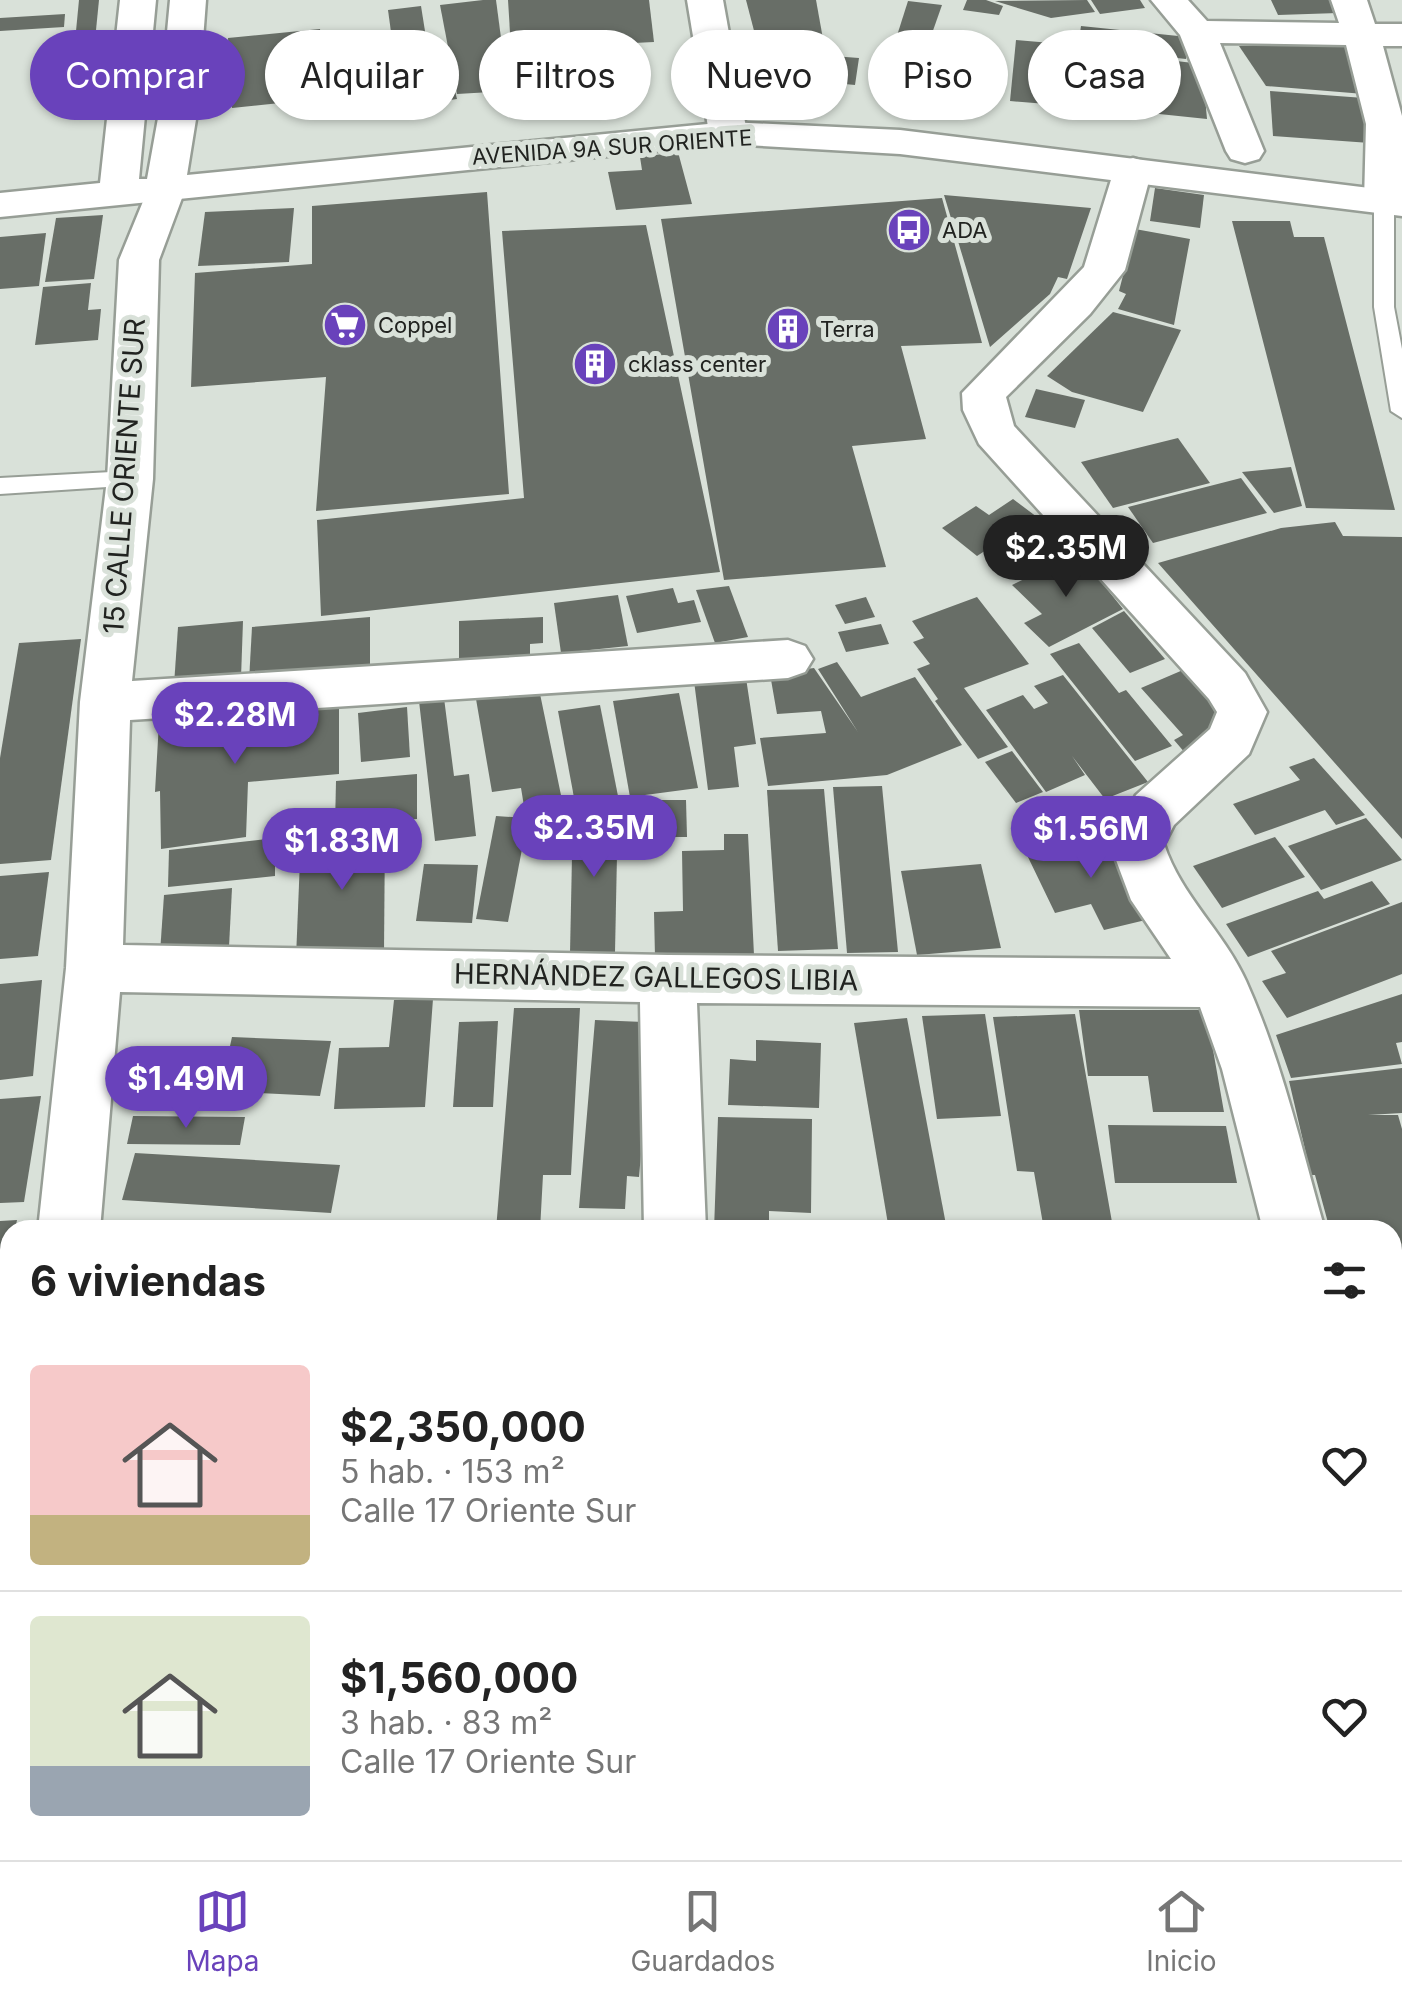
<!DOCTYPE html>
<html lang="es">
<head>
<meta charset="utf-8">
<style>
	:root { --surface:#fff; --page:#f2f2f2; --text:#222; --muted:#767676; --line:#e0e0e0; --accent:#6942bb }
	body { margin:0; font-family:Inter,sans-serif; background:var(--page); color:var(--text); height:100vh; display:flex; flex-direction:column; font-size:38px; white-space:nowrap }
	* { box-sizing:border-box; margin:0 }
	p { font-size:32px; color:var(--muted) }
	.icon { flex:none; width:55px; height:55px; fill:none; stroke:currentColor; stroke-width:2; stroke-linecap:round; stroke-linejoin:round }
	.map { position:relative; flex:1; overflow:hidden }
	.panel { position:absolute; left:0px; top:1220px; width:1402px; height:640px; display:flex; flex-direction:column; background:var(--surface); border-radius:30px 30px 0 0; box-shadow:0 2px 8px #0004 }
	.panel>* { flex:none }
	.banner { position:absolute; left:30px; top:30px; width:1342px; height:90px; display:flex; gap:20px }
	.price { position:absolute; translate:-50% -85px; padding:0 22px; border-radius:35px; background:var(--accent); color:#fff; font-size:32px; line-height:65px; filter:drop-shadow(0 2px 5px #0008) }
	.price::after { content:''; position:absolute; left:50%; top:60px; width:30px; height:22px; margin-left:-15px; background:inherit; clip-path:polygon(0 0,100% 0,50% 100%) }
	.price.active { background:#222; color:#fff }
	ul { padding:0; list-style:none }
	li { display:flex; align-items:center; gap:30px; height:250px; padding:0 30px }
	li+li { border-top:2px solid var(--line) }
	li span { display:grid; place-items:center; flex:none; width:280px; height:200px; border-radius:10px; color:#555 }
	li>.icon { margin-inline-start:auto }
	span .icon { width:120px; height:120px; fill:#fffc; stroke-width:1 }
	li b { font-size:42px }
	h2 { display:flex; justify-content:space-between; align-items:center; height:120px; padding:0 30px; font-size:42px }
	.tag { padding:0 35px; border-radius:45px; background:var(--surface); box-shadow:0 2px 8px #0004; font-size:35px; line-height:90px }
	.tag.active { background:var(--accent); color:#fff }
	.dock { display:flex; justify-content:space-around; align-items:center; height:140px; border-top:2px solid var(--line); background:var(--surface); font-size:28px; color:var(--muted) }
	.dock a { display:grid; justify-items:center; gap:5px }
	.dock .active { color:var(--accent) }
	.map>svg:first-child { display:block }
	.building { fill:#686e67 }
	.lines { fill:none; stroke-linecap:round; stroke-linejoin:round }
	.lane-casing { stroke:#979e96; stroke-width:4 }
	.street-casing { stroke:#979e96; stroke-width:5 }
	.secondary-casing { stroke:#979e96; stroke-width:5 }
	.lane { fill:#fff; fill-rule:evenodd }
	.street { fill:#fff; fill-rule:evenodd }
	.secondary { fill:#fff; fill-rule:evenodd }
	.labels { text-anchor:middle; stroke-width:10; stroke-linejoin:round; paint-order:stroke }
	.far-street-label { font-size:22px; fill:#212320; stroke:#d9e1d9 }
	.far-poi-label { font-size:22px; fill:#212320; stroke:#d9e1d9; text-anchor:start }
	.street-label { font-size:28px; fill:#212320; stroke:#d9e1d9 }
</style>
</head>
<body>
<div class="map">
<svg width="1402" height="1860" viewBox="0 0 1402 1860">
	<rect width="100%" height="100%" fill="#d9e1d9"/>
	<g class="building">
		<polygon points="79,0 99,0 93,60 73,62"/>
		<polygon points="483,0 496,0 508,91 457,94 440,5"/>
		<polygon points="508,0 649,0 654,42 511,49"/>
		<polygon points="746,0 816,0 825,50 758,46"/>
		<polygon points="967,0 986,0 1003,6 999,15 963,10"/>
		<polygon points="1087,0 1095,12 1051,18 995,1"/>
		<polygon points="1091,0 1140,0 1145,8 1100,14"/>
		<polygon points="1271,0 1332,0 1338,13 1278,15"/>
		<polygon points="908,1 942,5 911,93 880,89"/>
		<polygon points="421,6 428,50 394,54 388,10"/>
		<polygon points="65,14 64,27 0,31 0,18"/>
		<polygon points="1081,26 1188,37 1186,59 1078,47"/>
		<polygon points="320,29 327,98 232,108 228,38"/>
		<polygon points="1016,40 1074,45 1071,106 1010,101"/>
		<polygon points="1296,45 1349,46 1364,94 1266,86 1239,46"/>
		<polygon points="1078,49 1140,56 1137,111 1076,105"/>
		<polygon points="751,50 859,58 855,85 804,80 803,86 745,82"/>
		<polygon points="928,55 993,68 986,98 915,90"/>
		<polygon points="1141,57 1202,64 1207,119 1140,112"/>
		<polygon points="449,66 457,99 402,107 393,74"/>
		<polygon points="1270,91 1364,98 1370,143 1273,136"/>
		<polygon points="678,152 692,204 616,210 608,172 642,170 640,157"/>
		<polygon points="1155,188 1204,195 1200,228 1150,221"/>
		<polygon points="487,192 509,494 316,511 326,377 191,387 195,273 312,264 312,206"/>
		<polygon points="944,195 1091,208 1067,279 1058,277 1050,294 990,347"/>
		<polygon points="942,198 982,343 901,346 926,439 852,446 886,567 724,580 661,219"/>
		<polygon points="294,208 289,262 198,266 205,212"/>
		<polygon points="103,215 94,279 45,282 56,218"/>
		<polygon points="1232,221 1290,221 1294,237 1324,237 1395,510 1306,508"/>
		<polygon points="646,225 720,572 321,616 317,520 524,498 502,231"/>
		<polygon points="1135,229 1190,239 1174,325 1118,309 1126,294 1119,291"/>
		<polygon points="46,233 39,286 0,289 0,237"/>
		<polygon points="91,283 88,310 101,309 98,340 35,345 43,287"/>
		<polygon points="1113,312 1181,330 1143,412 1072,392 1047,376"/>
		<polygon points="1036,389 1085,400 1075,428 1025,417"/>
		<polygon points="1178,438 1210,483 1113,508 1081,462"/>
		<polygon points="1291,467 1302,506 1274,513 1242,472"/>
		<polygon points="1241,478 1267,513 1153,543 1128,507"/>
		<polygon points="1013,499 1037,517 977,556 942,528 976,506 989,515"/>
		<polygon points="1335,522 1343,536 1402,537 1402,839 1158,563 1281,528"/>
		<polygon points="1059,532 1078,551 1044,568 1024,550"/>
		<polygon points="1078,553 1123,609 1049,647 1024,623 1042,614 1012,585"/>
		<polygon points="729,586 748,637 715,643 696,590"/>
		<polygon points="673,588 678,603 694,600 701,622 637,633 626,596"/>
		<polygon points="618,595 628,646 561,653 554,603"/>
		<polygon points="866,597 875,617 845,624 835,605"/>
		<polygon points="977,597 1029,664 964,688 1008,747 978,759 935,701 938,699 917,669 930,664 913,642 924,638 912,621"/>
		<polygon points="1124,611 1165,659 1130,673 1092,628"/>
		<polygon points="370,617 370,671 249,681 252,627"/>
		<polygon points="543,617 543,643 530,644 530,658 459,661 459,621"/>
		<polygon points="243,621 241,678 174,685 178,627"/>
		<polygon points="881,624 889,644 846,652 838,632"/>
		<polygon points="81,639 51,860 0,864 0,758 19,643"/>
		<polygon points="1079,643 1119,693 1126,690 1172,746 1135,761 1050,654"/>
		<polygon points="837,662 861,697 915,677 962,745 887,775 768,786 760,738 826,733 821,711 777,714 770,674 814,668 858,732 818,669"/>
		<polygon points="1183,670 1224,716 1186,754 1174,740 1183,735 1141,688"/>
		<polygon points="1063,675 1148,782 1105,799 1072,756 1085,775 1046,792 986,710 1023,695 1034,709 1048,703 1034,686"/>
		<polygon points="746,678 756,744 734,747 739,787 708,790 694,681"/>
		<polygon points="539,689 562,800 524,806 521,788 492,792 476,699"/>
		<polygon points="679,693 698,788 630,797 613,701"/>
		<polygon points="444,698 454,776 469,774 476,836 435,841 419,701"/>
		<polygon points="600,705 618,796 575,803 558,711"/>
		<polygon points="339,706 339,774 248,782 246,837 161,849 160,791 155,792 159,722"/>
		<polygon points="407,707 410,757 361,762 358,713"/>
		<polygon points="1012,751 1043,792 1016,803 985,762"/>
		<polygon points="1314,758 1365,815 1336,825 1325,810 1255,835 1233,804 1300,780 1289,767"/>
		<polygon points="417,774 417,819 335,826 336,781"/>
		<polygon points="882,786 898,952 847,953 833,787"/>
		<polygon points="824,789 838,949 778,951 767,790"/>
		<polygon points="650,800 686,800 687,837 650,837"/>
		<polygon points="618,806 615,952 570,953 573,808"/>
		<polygon points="1081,811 1094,825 1065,840 1052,826"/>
		<polygon points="496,816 528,818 508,922 476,919"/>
		<polygon points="1366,818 1402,860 1321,890 1288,846"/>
		<polygon points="385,828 384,951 296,958 301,835"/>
		<polygon points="724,834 748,834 754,955 655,957 654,912 683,911 682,851 724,850"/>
		<polygon points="1109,834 1154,918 1104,930 1091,904 1055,913 1027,855"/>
		<polygon points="1275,837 1305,877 1222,908 1193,866"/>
		<polygon points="275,838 275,876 168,887 169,850"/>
		<polygon points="424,864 478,865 472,923 416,921"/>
		<polygon points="981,864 1001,948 917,955 901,871"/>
		<polygon points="49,872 38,956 0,959 0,876"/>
		<polygon points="1372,881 1390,904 1248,957 1226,924 1318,891 1324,899"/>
		<polygon points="232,888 229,947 160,953 164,895"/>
		<polygon points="1402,902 1402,974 1287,1018 1262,981 1286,973 1271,951"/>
		<polygon points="42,980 33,1076 0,1080 0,984"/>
		<polygon points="1402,994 1402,1042 1396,1043 1402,1064 1291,1078 1276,1035"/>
		<polygon points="433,999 425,1107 334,1109 339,1048 389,1047 394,1000"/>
		<polygon points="514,1008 580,1008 571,1175 543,1175 540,1230 496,1230"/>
		<polygon points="1079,1010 1206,1010 1224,1112 1153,1112 1148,1076 1088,1076"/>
		<polygon points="985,1014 1001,1116 937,1119 922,1016"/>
		<polygon points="1075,1014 1112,1222 1043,1224 1034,1172 1017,1171 993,1017"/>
		<polygon points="907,1018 947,1230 889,1230 854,1023"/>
		<polygon points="595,1020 668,1023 660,1155 641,1154 639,1177 627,1176 625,1209 579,1208"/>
		<polygon points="498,1021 493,1107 453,1107 459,1022"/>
		<polygon points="232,1037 331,1041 320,1096 220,1091"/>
		<polygon points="756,1040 821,1043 819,1108 728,1105 730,1059 756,1061"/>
		<polygon points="220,1061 213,1099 129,1099 136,1062"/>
		<polygon points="1402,1068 1402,1113 1368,1115 1398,1115 1402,1129 1402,1298 1392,1299 1392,1230 1330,1230 1315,1175 1311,1175 1289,1081"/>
		<polygon points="41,1096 24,1202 0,1203 0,1099"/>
		<polygon points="133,1116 245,1117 240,1145 127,1144"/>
		<polygon points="718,1117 812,1119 811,1213 769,1211 769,1230 714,1230"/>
		<polygon points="1108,1125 1226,1126 1237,1183 1115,1183"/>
		<polygon points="135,1153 340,1165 331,1213 122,1200"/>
		<polygon points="17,1220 15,1230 10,1230 7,1274 0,1274 0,1221"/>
		<polygon points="10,1281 10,1298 0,1339 0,1282"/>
		<polygon points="107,1850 241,1850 241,1860 106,1860"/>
		<polygon points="326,1850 383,1850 382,1860 324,1860"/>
		<polygon points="405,1850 487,1850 486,1860 403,1860"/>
		<polygon points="759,1850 888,1850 889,1860 760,1860"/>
		<polygon points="997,1850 1056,1850 1057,1860 998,1860"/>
		<polygon points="1139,1850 1240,1850 1241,1860 1139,1860"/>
	</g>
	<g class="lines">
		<g class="lane-casing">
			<g id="lane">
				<polygon points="1384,196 1394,202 1394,307 1402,349 1402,418 1391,411 1374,307 1374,202"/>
				<polygon points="130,471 138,473 141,479 138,485 0,494 0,478"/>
			</g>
		</g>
		<g class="street-casing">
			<g id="street">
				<polygon points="687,0 723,0 747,133 741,141 728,144 715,141 709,133"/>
				<polygon points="1151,0 1188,0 1207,21 1339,23 1331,0 1367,0 1375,24 1402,24 1402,46 1383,46 1402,116 1402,205 1398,210 1384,214 1370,210 1364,202 1366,124 1346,45 1220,43 1264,151 1259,159 1245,163 1231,159 1226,151 1180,35"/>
				<path d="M1133 158 1147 162 1152 170 1125 270 1090 314 1006 397 1014 426 1245 673 1267 712 1249 754 1174 825 1164 844C1181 896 1224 932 1246 981 1282 1061 1301 1146 1325 1230H1263L1222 1069 1200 1007 697 1003 706 1230H644L640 1002 120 992 100 1230H38L66 968 80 702 107 479 119 260 151 182 165 178 179 182 185 190 159 260 153 479 132 681 788 640 805 646 813 659 805 672 788 678 130 720 123 945 668 955 1171 959 1131 900 1110 844 1136 795 1210 729 1217 712 1209 699 979 444 963 410 962 393 1084 267 1114 170 1119 162Z"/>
				<polygon points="1392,1765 1402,1769 1402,1860 1369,1860 1365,1850 1392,1850"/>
				<polygon points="10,1813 10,1850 48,1850 47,1860 0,1860 0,1817"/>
			</g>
		</g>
		<g class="secondary-casing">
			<polygon id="secondary" points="120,0 156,0 139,179 147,179 160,107 170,0 206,0 198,107 187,175 728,122 900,130 1402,192 1402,216 900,154 728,144 0,217 0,193 100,183"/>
		</g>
		<use href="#lane" class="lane"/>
		<use href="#street" class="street"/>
		<use href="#secondary" class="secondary"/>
	</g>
	<defs>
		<g id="bus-disc" transform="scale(2.25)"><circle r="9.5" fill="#6942bb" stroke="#d9e1d9"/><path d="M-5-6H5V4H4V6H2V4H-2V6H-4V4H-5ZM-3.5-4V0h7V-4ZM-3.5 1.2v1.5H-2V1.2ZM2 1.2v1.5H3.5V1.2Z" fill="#fff"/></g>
		<g id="supermarket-disc" transform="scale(2.25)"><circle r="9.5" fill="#6942bb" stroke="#d9e1d9"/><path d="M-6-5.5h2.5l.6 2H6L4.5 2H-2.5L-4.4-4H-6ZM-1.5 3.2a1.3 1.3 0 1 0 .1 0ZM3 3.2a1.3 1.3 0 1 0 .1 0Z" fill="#fff"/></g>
		<g id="building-disc" transform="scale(2.25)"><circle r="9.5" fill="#6942bb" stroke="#d9e1d9"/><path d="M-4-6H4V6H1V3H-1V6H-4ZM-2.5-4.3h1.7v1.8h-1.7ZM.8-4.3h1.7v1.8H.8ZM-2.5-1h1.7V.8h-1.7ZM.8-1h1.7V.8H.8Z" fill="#fff"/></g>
	</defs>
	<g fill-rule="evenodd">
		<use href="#bus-disc" x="909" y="230"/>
		<use href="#supermarket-disc" x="345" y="325"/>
		<use href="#building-disc" x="788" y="329"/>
		<use href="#building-disc" x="595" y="364"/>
	</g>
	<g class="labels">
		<g class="far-street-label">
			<text transform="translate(612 147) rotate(-4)" y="8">AVENIDA 9A SUR ORIENTE</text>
		</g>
		<g class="far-poi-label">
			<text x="942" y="238">ADA</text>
			<text x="378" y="333">Coppel</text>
			<text x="820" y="337">Terra</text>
			<text x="628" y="372">cklass center</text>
		</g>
		<g class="street-label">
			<text transform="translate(124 476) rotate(-86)" y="10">15 CALLE ORIENTE SUR</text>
			<text transform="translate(656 977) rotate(1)" y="10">HERNÁNDEZ GALLEGOS LIBIA</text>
		</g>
	</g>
</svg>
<b class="price active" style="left:1066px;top:600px">$2.35M</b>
<b class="price" style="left:235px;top:767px">$2.28M</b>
<b class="price" style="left:594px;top:880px">$2.35M</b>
<b class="price" style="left:1091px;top:881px">$1.56M</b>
<b class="price" style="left:342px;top:893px">$1.83M</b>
<b class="price" style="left:186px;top:1131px">$1.49M</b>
<div class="banner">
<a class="tag active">Comprar</a>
<a class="tag">Alquilar</a>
<a class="tag">Filtros</a>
<a class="tag">Nuevo</a>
<a class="tag">Piso</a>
<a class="tag">Casa</a>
</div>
<section class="panel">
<h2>6 viviendas<svg class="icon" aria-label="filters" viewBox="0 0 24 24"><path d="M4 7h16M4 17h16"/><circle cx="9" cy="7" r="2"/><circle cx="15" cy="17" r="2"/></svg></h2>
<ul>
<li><span style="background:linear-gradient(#f6c9c9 75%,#c2b280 0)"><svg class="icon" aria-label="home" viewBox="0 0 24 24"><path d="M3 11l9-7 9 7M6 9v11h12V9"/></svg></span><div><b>$2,350,000</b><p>5 hab. · 153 m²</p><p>Calle 17 Oriente Sur</p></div><svg class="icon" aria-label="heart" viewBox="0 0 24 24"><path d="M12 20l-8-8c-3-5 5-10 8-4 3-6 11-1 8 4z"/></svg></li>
<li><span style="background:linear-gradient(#dfe7d0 75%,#9aa5b1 0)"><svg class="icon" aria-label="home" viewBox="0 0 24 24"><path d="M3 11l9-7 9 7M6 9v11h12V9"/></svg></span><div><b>$1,560,000</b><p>3 hab. · 83 m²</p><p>Calle 17 Oriente Sur</p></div><svg class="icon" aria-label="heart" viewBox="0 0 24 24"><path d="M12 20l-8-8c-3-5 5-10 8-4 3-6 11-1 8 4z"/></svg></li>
</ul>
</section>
</div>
<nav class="dock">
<a class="active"><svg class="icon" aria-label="map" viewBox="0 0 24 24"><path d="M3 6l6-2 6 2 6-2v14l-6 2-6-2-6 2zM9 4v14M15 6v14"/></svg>Mapa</a>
<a><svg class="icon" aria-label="saved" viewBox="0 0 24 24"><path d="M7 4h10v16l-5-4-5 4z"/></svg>Guardados</a>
<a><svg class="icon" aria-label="home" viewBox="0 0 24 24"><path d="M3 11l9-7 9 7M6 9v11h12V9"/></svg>Inicio</a>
</nav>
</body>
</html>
